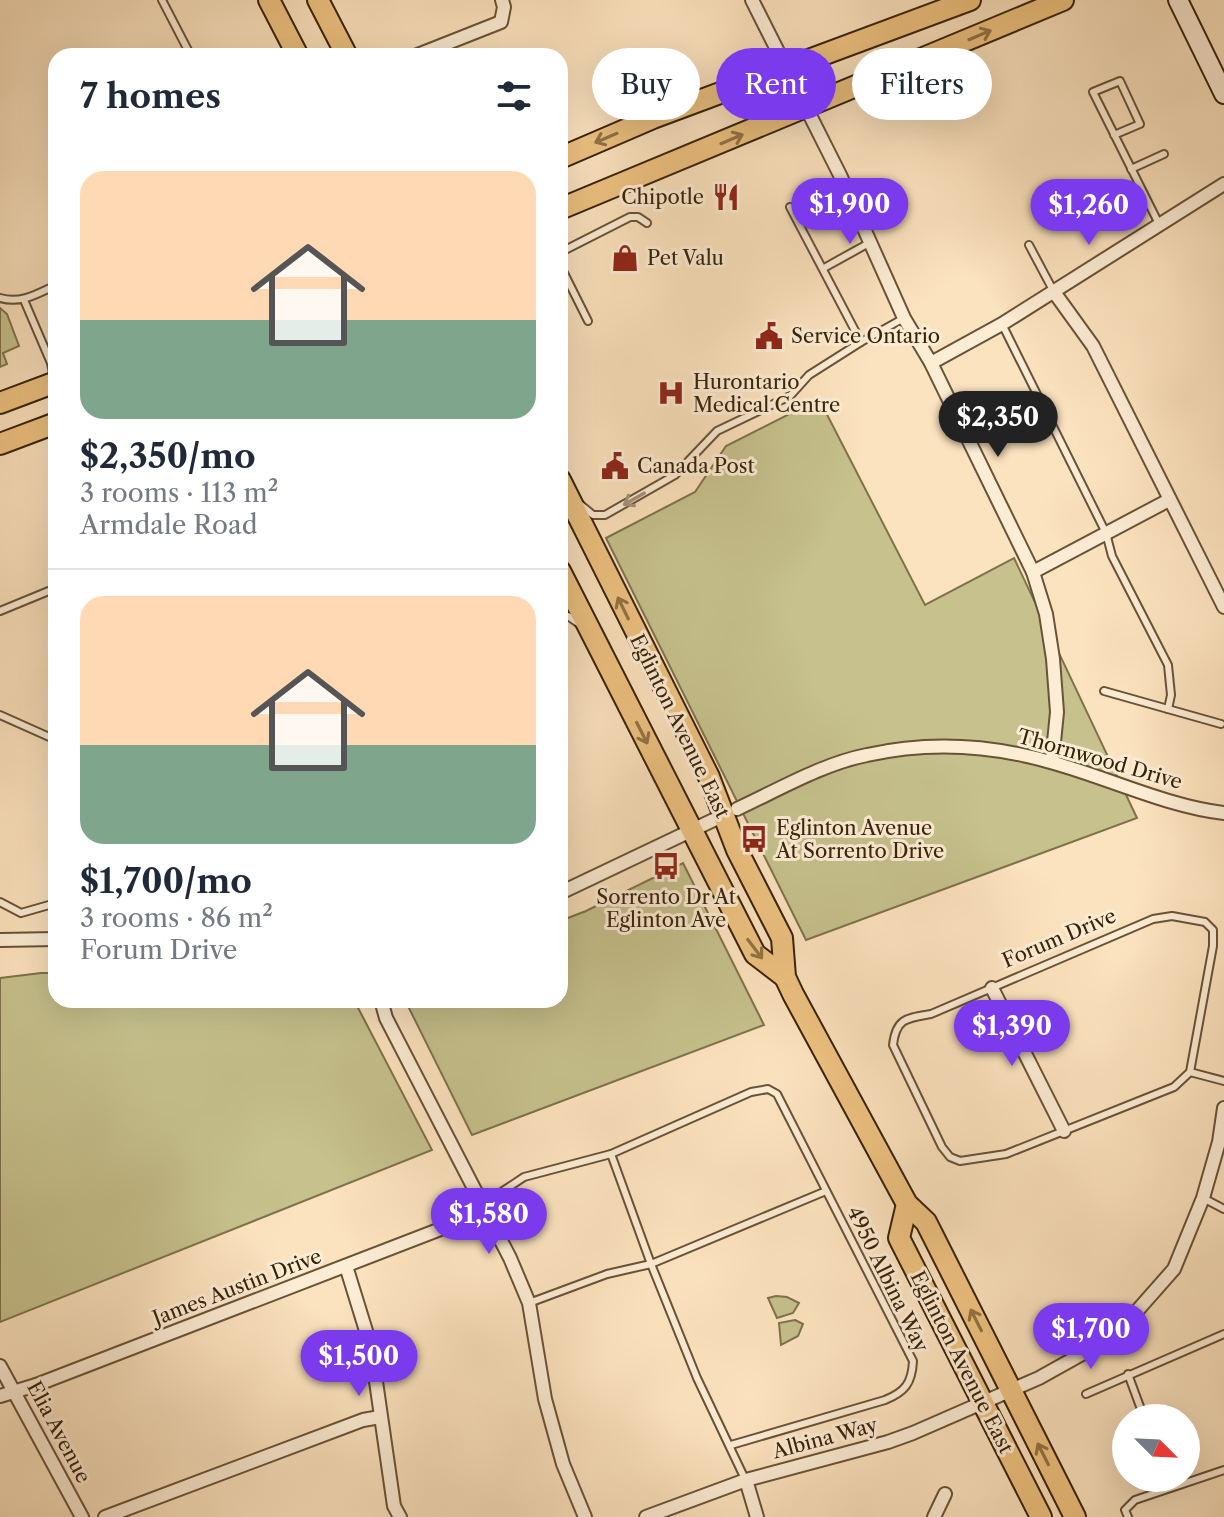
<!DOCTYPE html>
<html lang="en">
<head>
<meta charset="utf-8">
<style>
	:root { --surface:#fff; --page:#f6f6f7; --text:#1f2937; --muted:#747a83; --line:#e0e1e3; --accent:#7c3aed }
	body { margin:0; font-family:"Libre Caslon Text",serif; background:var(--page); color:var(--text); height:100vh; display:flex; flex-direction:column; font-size:30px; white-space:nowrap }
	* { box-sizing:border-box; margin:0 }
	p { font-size:26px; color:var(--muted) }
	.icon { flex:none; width:44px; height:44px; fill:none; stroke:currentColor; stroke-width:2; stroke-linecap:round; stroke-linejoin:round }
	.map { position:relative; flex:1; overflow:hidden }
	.sheet { position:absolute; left:48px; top:48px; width:520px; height:960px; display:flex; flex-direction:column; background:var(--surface); border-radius:24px; box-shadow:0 8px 32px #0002 }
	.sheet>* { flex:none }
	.banner { position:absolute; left:592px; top:48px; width:512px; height:72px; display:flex; gap:16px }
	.needle { width:52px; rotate:114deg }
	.tools { position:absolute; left:1112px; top:1404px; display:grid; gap:16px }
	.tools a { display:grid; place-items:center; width:88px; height:88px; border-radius:50%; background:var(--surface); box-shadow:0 8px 32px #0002; font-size:40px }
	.price { position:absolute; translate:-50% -68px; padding:0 18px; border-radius:28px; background:var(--accent); color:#fff; font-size:26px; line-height:52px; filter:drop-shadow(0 2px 4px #0008) }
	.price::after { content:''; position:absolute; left:50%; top:48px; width:24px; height:18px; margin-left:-12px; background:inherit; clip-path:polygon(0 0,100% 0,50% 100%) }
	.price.on { background:#222; color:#fff }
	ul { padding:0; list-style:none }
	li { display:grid; align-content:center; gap:16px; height:424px; padding:0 32px }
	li+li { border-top:2px solid var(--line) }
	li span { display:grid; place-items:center; height:248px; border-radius:24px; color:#555 }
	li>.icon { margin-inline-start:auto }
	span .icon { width:144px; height:144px; fill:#fffc; stroke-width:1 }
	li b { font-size:34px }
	h2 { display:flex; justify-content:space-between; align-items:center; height:96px; padding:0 32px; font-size:34px }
	.tag { padding:0 28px; border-radius:36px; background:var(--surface); box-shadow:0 8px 32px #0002; font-size:28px; line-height:72px }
	.tag.on { background:var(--accent); color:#fff }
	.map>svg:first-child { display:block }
	.green { fill:#c6c18d; stroke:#7f724b; stroke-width:2 }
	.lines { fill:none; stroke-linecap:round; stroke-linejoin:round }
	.lane-casing { stroke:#695236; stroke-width:10 }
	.street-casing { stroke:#695236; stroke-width:16 }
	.secondary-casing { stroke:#382209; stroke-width:22 }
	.primary-casing { stroke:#382209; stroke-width:24 }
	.lane { stroke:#fdedd5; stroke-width:6 }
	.street { stroke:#fdedd5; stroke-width:12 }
	.secondary { stroke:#fdedd5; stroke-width:18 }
	.primary { stroke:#eec280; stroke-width:20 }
	.oneway { stroke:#937244 }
	.oneway2 { stroke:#a49279 }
	.labels { text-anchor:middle; stroke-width:6; stroke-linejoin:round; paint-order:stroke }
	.poi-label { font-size:20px; fill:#382209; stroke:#fdedd5; text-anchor:start }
	.street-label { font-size:20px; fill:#382209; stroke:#fdedd5 }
</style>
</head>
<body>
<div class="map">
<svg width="1224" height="1517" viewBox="0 0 1224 1517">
	<rect width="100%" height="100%" fill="#fce3bf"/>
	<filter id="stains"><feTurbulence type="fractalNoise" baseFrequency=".0025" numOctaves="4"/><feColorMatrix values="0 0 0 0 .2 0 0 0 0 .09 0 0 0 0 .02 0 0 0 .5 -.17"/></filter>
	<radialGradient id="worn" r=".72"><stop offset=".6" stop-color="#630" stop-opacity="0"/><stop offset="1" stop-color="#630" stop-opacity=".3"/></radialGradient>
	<g class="green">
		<polygon points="0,308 7,314 19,346 3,353 7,364 0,367"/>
		<polygon points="819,399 925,605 1014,558 1137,818 806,940 606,538 695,492 726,446"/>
		<polygon points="683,863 764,1025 472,1135 405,1000 560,1000 560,921 586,911"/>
		<polygon points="41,973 56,973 56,1000 354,1000 432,1150 0,1322 0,978"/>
		<polygon points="776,1296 787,1297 799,1303 793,1313 777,1318 768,1298"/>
		<polygon points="795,1320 803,1324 798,1336 781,1345 779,1323"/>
	</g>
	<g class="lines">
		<g class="lane-casing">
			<g id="lane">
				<polyline points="162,0 191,56"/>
				<polyline points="1114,135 1140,124 1120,81 1093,92 1159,224"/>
				<polyline points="1131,169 1164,154"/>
				<polyline points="1029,245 1054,292"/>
				<polyline points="560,254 563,251 630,217 638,217 647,223"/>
				<polyline points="560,265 588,321"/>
				<polyline points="824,268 869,243"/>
				<path d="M0 298C21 304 37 294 56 285"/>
				<polyline points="24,300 51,363 54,379"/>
				<polyline points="1002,324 1106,533 1112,556 1168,665 1171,695 1168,709"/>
				<polyline points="861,342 904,318"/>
				<polyline points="581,505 593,515 605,515 675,475 717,431 790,396 809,375 861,342 790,207"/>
				<polyline points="0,611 56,588"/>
				<polyline points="560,615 568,616 578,623"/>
				<polyline points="1104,691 1221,724"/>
				<polyline points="0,715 56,740"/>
				<polyline points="0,902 21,913 56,903"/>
				<path d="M1172 916 1205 922 1213 930V946L1190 1072 1174 1087 1006 1154 960 1161 950 1157 942 1147 893 1045C896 1018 907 1018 931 1014L1153 919Z"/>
				<polyline points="1190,1072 1224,1081"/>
				<polyline points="611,1154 651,1264 697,1378 745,1479"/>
				<polyline points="1203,1198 1224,1209"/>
				<path d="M484 1208 500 1193 524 1177 611 1154 751 1092 768 1089 777 1094 913 1361C912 1383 905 1392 885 1400L731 1445"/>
				<polyline points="529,1303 607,1274 651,1264 826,1191"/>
				<polyline points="1128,1374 1142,1412"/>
				<polyline points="1086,1394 1224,1334"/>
				<polyline points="1128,1517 1125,1510 1135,1500 1224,1470"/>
			</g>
		</g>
		<g class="street-casing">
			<g id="street">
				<polyline points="752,0 840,175 904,318 931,363 1033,572 1046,614 1053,659 1057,712 1052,762"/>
				<polyline points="415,56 501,22 504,7 502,0"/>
				<polyline points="1054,292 1093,346 1224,607"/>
				<polyline points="931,363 1002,324 1224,184"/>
				<polyline points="1033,572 1169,500"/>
				<path d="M737 809C778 790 822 764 867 755 929 741 993 745 1054 763 1108 778 1169 807 1224 813"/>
				<polyline points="560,893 724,815"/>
				<polyline points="0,940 56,939"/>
				<polyline points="992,988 1064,1131"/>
				<polyline points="381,1000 386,1018 510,1258 529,1303 545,1399 563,1464 585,1517"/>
				<polyline points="346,1266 371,1347 394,1506 400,1517"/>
				<polyline points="0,1366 82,1517"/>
				<polyline points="0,1396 36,1385 464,1220 484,1208"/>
				<polyline points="746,1480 757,1517"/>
				<polyline points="105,1517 363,1420 380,1417"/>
				<polyline points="646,1517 746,1480 888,1442 913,1433 1039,1378 1107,1340 1129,1320 1174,1269 1203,1198 1219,1142 1224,1108"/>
				<polyline points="934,1517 945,1494"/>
			</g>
		</g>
		<g class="secondary-casing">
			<polyline id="secondary" points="1178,0 1224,94"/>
		</g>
		<g class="primary-casing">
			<g id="primary">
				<polyline points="269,0 298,56"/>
				<polyline points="318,0 347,56"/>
				<polyline points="560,158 653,118 970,0"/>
				<polyline points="560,209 1063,0"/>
				<polyline points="0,403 56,382"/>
				<polyline points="0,444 56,423"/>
				<polyline points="560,480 709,777 737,850 782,938 785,977 793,994 907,1204 926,1222 1075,1517"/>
				<polyline points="560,571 755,954 785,977"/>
				<polyline points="907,1204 899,1238 1041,1517"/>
			</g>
		</g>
		<use href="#lane" class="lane"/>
		<use href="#street" class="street"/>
		<use href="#secondary" class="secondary"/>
		<use href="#primary" class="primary"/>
	</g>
	<defs><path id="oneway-shaft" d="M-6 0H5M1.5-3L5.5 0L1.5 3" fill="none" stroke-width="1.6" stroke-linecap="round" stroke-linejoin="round" transform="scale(2)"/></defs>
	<g class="oneway">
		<use href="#oneway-shaft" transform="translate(980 35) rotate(-23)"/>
		<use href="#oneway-shaft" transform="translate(606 138) rotate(157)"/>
		<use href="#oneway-shaft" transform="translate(732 139) rotate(-23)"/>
		<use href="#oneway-shaft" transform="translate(623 608) rotate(-116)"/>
		<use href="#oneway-shaft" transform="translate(642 733) rotate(63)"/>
		<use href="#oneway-shaft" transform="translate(755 949) rotate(53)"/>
		<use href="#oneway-shaft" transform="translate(976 1320) rotate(-117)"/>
		<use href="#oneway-shaft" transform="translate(1043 1454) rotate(-117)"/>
	</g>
	<use class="oneway2" href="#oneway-shaft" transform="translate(634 499) rotate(150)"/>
	<defs>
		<g id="restaurant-bare" transform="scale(2.16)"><path d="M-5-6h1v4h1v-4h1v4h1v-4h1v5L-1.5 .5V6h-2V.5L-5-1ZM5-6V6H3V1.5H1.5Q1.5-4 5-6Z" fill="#8f2418" stroke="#fdedd5" stroke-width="2.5" paint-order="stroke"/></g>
		<g id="shop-bare" transform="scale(2.16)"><path d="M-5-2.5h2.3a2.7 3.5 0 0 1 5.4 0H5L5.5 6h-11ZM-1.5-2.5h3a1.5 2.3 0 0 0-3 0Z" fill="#8f2418" stroke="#fdedd5" stroke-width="2.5" paint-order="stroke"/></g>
		<g id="civic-bare" transform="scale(2.16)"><path d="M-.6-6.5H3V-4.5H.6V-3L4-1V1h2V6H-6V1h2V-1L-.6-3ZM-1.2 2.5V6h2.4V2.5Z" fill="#8f2418" stroke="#fdedd5" stroke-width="2.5" paint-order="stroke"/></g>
		<g id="hospital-bare" transform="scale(2.16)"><path d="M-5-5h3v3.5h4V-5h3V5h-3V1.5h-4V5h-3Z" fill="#8f2418" stroke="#fdedd5" stroke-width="2.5" paint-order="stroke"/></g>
		<g id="bus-bare" transform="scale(2.16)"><path d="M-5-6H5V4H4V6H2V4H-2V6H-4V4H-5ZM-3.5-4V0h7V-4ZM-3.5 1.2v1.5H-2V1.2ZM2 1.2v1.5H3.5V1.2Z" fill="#8f2418" stroke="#fdedd5" stroke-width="2.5" paint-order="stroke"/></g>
	</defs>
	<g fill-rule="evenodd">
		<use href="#restaurant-bare" x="726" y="197"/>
		<use href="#shop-bare" x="625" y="258"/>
		<use href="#civic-bare" x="769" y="336"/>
		<use href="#hospital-bare" x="671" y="393"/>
		<use href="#civic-bare" x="615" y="466"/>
		<use href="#bus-bare" x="754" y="839"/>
		<use href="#bus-bare" x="666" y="866"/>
	</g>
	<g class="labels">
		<g class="poi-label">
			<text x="704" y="204" text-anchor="end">Chipotle</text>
			<text x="647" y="265">Pet Valu</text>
			<text x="791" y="343">Service Ontario</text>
			<text x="693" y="389">Hurontario<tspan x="693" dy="23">Medical Centre</tspan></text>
			<text x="637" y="473">Canada Post</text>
			<text x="776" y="835">Eglinton Avenue<tspan x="776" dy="23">At Sorrento Drive</tspan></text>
			<text x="666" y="904" text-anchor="middle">Sorrento Dr At<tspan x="666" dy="23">Eglinton Ave</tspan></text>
		</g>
		<g class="street-label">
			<text transform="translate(680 726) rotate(64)" y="7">Eglinton Avenue East</text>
			<text transform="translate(1100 759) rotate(16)" y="7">Thornwood Drive</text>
			<text transform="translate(1059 938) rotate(-23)" y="7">Forum Drive</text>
			<text transform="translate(888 1279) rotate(64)" y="7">4950 Albina Way</text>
			<text transform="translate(237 1287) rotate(-21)" y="7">James Austin Drive</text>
			<text transform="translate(962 1362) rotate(63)" y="7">Eglinton Avenue East</text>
			<text transform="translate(59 1432) rotate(62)" y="7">Elia Avenue</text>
			<text transform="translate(825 1438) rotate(-15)" y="7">Albina Way</text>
		</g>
	</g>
	<rect width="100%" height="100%" filter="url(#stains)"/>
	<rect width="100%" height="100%" fill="url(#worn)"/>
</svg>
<div class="tools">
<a><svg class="needle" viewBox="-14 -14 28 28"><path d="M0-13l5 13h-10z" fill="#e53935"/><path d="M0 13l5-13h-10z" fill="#747a83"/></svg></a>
</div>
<b class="price" style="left:850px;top:246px">$1,900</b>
<b class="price" style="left:1089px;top:247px">$1,260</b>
<b class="price on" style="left:998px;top:459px">$2,350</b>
<b class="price" style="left:1012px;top:1068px">$1,390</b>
<b class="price" style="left:489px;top:1256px">$1,580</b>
<b class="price" style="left:1091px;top:1371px">$1,700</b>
<b class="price" style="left:359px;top:1398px">$1,500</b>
<div class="banner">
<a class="tag">Buy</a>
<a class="tag on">Rent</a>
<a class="tag">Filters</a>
</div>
<section class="sheet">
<h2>7 homes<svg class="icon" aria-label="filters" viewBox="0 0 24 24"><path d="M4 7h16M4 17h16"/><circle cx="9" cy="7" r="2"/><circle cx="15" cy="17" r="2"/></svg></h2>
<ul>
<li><span style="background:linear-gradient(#ffd9b3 60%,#7fa58c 0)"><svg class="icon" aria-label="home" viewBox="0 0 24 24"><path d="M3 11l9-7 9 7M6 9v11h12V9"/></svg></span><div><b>$2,350/mo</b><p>3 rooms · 113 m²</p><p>Armdale Road</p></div></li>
<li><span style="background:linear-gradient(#ffd9b3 60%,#7fa58c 0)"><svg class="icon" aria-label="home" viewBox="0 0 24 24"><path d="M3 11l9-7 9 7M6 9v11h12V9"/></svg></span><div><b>$1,700/mo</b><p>3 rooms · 86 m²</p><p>Forum Drive</p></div></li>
</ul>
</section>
</div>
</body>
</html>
